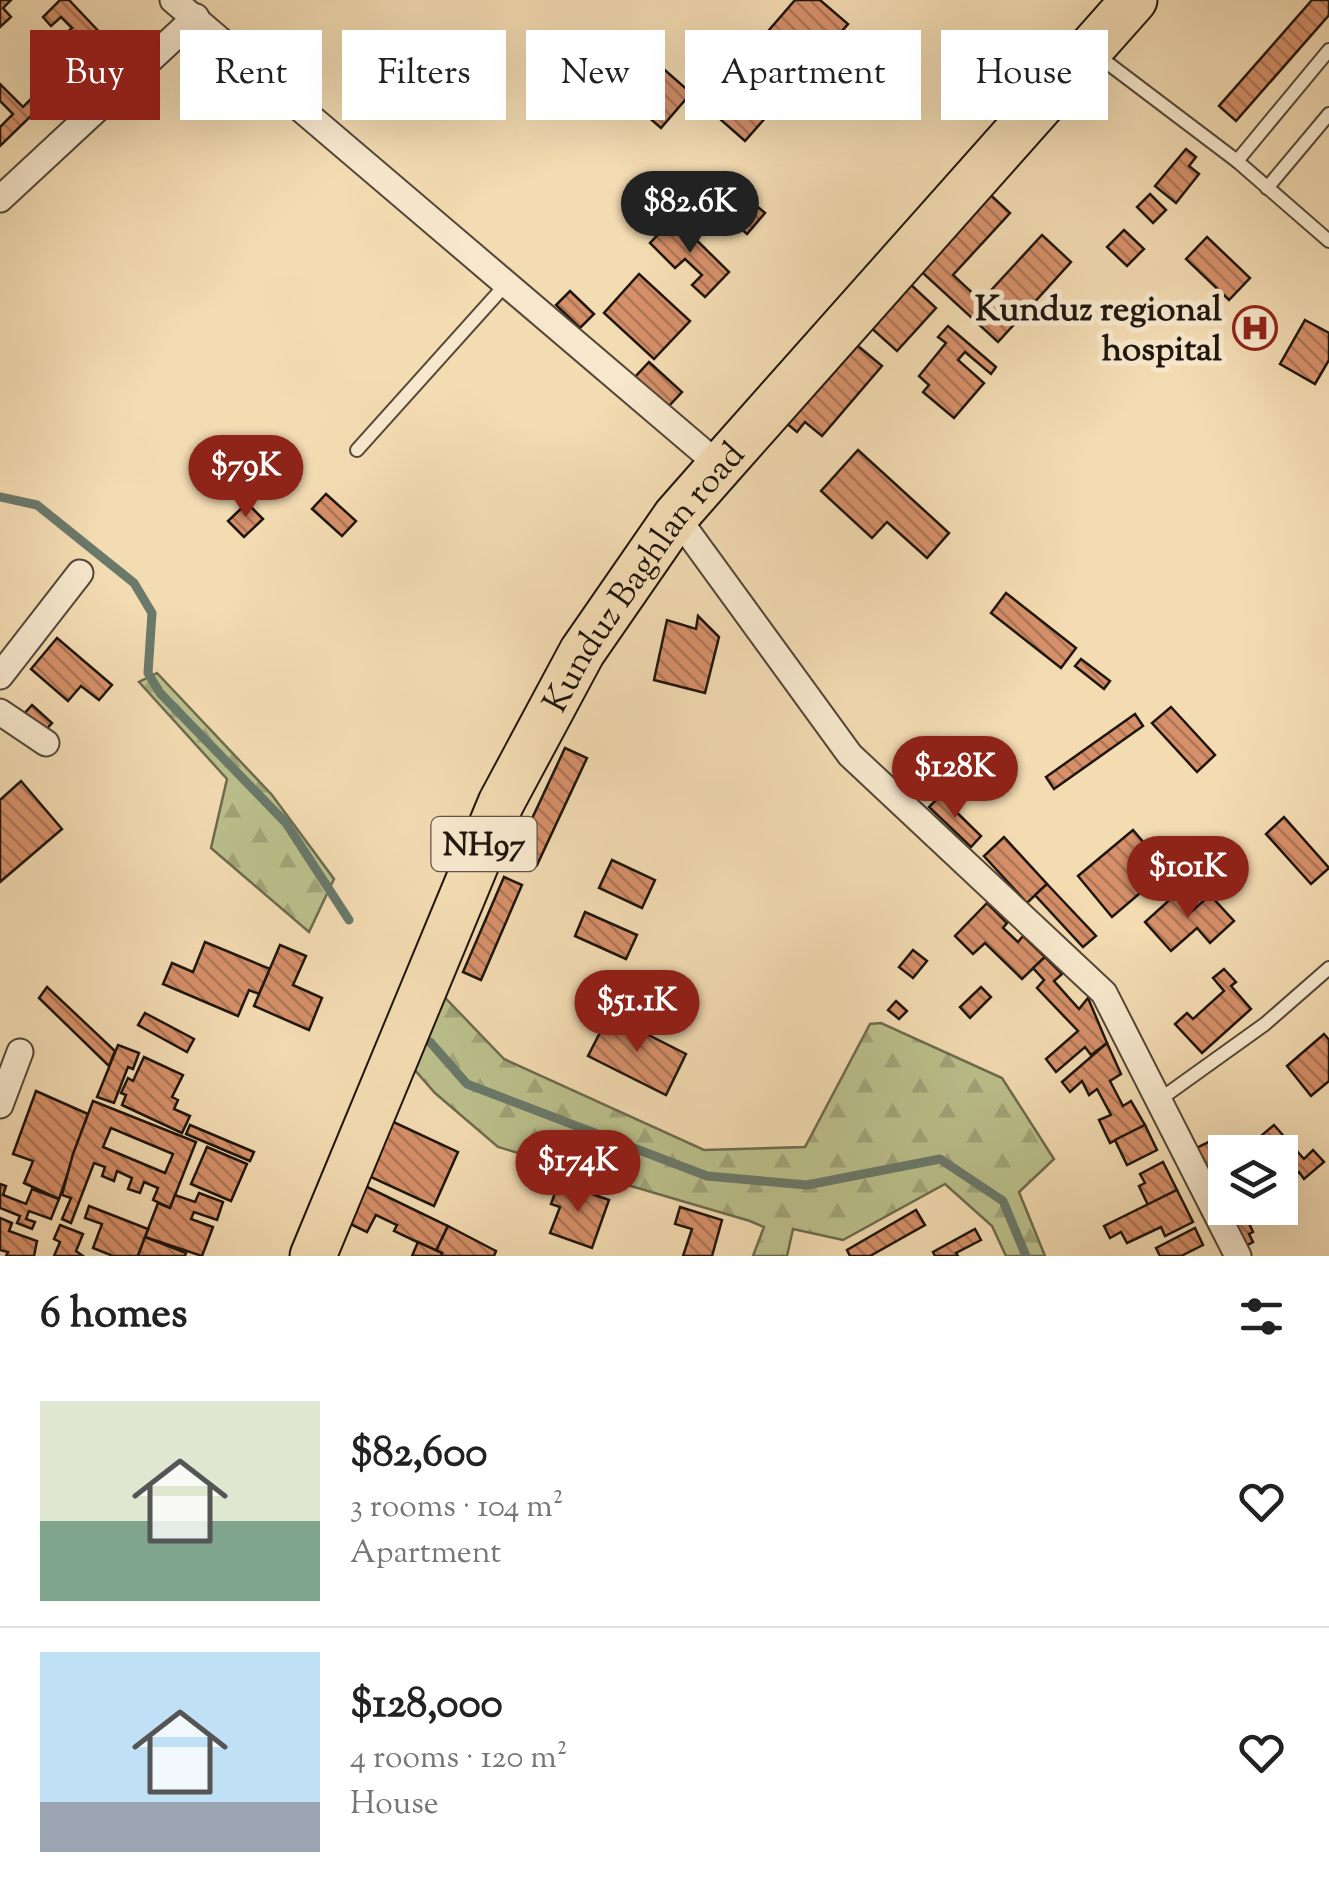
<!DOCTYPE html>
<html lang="en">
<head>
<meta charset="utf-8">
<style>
	:root { --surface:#fff; --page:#f6f6f6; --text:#222; --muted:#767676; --line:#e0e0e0; --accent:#8f2418 }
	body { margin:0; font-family:"Sorts Mill Goudy",serif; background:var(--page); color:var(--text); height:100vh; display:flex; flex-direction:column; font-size:38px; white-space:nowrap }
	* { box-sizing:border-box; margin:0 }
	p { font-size:32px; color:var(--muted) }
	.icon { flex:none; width:55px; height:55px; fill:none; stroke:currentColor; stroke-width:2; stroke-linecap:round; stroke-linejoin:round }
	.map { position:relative; height:1256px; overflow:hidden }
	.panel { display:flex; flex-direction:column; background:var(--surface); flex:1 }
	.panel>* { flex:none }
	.banner { position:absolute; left:30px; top:30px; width:1270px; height:90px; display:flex; gap:20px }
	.tools { position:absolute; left:1208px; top:1135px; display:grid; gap:20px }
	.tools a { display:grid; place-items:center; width:90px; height:90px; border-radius:0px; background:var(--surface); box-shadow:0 10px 40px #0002; font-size:50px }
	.price { position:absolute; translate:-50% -85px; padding:0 22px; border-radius:35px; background:var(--accent); color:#fff; font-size:32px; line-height:65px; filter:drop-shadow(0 2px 5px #0008) }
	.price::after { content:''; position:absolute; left:50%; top:60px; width:30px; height:22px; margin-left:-15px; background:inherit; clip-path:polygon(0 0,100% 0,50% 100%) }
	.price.on { background:#222; color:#fff }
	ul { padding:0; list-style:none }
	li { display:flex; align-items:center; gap:30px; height:250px; padding:0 40px }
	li+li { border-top:2px solid var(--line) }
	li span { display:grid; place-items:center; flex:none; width:280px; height:200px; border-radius:0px; color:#555 }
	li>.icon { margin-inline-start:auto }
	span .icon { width:120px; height:120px; fill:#fffc; stroke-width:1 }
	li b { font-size:42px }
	h2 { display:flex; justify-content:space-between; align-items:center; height:120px; padding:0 40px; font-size:42px }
	.chip { padding:0 35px; border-radius:0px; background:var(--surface); box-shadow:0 10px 40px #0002; font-size:35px; line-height:90px }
	.chip.on { background:var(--accent); color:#fff }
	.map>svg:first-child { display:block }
	.forest { fill:url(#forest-firs); stroke:#6c6b4d; stroke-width:2.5 }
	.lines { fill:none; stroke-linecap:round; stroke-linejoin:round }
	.stream { stroke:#6a796a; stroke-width:9 }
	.building { fill:url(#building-back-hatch); stroke:#1e160e; stroke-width:2.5; fill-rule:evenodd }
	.lane-casing { stroke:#534737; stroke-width:16 }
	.street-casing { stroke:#534737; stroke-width:29 }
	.highway-casing { stroke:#1e160e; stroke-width:49 }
	.lane { stroke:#f7e8cd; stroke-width:12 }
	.street { stroke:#f7e8cd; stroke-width:25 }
	.highway { stroke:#f3dbb2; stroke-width:45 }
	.labels { text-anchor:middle; stroke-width:10; stroke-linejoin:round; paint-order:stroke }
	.shield { fill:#f7e8cd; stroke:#5f5547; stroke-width:2.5 }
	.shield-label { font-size:32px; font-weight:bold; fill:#1e160e }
	.poi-label { font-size:35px; font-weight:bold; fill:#1e160e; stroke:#f7e8cd; text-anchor:end }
	.street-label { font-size:35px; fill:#1e160e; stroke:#f7e8cd }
</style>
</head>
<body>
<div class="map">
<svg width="1329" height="1256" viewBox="0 0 1329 1256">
	<defs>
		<pattern id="forest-firs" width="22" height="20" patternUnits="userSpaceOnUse" patternTransform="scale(2.5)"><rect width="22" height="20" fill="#bbc08c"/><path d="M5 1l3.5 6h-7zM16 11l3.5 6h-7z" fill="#a0a478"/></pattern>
		<pattern id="building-back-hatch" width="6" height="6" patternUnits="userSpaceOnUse" patternTransform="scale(2.5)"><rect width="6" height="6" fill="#d6906a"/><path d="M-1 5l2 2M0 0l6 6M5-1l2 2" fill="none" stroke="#ad7556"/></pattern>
	</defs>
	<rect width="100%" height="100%" fill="#f3dbb2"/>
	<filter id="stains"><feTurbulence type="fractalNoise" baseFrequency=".002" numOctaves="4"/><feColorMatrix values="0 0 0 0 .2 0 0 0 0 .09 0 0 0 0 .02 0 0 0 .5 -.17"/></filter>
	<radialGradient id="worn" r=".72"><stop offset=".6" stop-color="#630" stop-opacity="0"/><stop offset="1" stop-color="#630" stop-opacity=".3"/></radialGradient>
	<g class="forest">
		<polygon points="157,673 272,795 334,879 309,932 211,848 227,779 139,682"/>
		<polygon points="430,982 504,1059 704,1150 805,1147 870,1024 881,1023 1002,1078 1054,1159 1019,1192 1045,1256 1006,1256 992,1226 945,1184 843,1240 793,1229 787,1256 753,1256 764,1227 750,1221 498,1147 435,1093 385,1036"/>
	</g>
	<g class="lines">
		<g class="stream">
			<polyline points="0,497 37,505 134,583 152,613 148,673 160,693 286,823 349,920"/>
			<polyline points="430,1042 467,1084 707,1176 807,1185 940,1159 1003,1201 1026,1256"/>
		</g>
	</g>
	<g class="building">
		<polygon points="0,0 11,0 3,8 11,17 0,27"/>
		<polygon points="60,0 69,0 104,37 79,60 59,39 72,28 61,17 51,26 43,17"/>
		<polygon points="795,0 820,0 848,24 745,141 704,105"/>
		<polygon points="1312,0 1329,0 1329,15 1236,121 1219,106"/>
		<polygon points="625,35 691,93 661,128 594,70"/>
		<polygon points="58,72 67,81 0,146 0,127 13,114 0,101 0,84 23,107"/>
		<polygon points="1186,149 1196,157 1189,166 1199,174 1176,203 1155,186"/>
		<polygon points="726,180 765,213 747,234 708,200"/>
		<polygon points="982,187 1010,213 953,275 981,301 1042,235 1071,262 998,342 912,263"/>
		<polygon points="1150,194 1166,210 1153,223 1137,207"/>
		<polygon points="674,218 729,272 705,297 692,285 702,275 685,259 675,268 650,243"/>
		<polygon points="1124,230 1144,249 1127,266 1107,247"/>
		<polygon points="1207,237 1250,278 1229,300 1186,259"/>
		<polygon points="639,274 690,321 654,359 604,313"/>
		<polygon points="908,282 936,308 897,351 869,326"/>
		<polygon points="570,291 594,314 580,328 556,305"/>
		<polygon points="1305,320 1329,333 1329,360 1315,384 1280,364"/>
		<polygon points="948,326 996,367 991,374 965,352 958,360 984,383 954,418 923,392 929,385 919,376 946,343 938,337"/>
		<polygon points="852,341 882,366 822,436 805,422 797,432 784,421"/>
		<polygon points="649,362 682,392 668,407 635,377"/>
		<polygon points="858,450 949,533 927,558 887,522 872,538 821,491"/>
		<polygon points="326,494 356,521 342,536 312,509"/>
		<polygon points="247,503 263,519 244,537 228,521"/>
		<polygon points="1006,593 1076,648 1061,668 991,613"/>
		<polygon points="698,616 719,637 705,693 654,680 667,620 696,629"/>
		<polygon points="57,638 112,685 99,700 81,686 68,701 31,669"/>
		<polygon points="1081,659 1110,681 1104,689 1075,666"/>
		<polygon points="32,705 52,723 43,733 23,715"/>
		<polygon points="1171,707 1215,755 1197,772 1152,723"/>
		<polygon points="1135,714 1143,726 1054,789 1046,777"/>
		<polygon points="565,748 587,758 537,865 515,855"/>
		<polygon points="21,781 62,829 0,882 0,800"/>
		<polygon points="940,796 981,836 971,847 929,807"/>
		<polygon points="1284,817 1329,868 1311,884 1266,834"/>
		<polygon points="1133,830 1167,870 1112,917 1078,876"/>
		<polygon points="1004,837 1047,884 1027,903 984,856"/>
		<polygon points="612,860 655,880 642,908 599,888"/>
		<polygon points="504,877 522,885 481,980 463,972"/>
		<polygon points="1047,884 1096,936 1083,947 1035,895"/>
		<polygon points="1176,894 1191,912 1210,895 1234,921 1210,943 1197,928 1171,951 1145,922"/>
		<polygon points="987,903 1007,923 1003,928 1018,942 1023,936 1045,957 1022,979 985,943 973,954 955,936"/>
		<polygon points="585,912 637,935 626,959 575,936"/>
		<polygon points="205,942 270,969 259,994 249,990 238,1016 163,984 172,963 193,972"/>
		<polygon points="280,945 306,956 293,985 322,998 309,1030 254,1006"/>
		<polygon points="913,950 927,961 913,978 899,967"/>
		<polygon points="1045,957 1062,974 1054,981 1079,1009 1088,998 1107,1043 1091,1055 1085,1047 1056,1072 1046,1059 1078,1031 1037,988 1044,980 1033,968"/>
		<polygon points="1224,969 1236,982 1231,986 1251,1009 1202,1053 1175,1024 1187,1013 1193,1019 1224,991 1213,978"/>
		<polygon points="47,987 115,1051 109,1066 39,998"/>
		<polygon points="981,987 991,997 970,1018 960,1007"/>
		<polygon points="896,1001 907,1011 899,1019 888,1010"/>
		<polygon points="145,1013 194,1039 187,1052 138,1025"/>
		<polygon points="609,1015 686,1054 666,1095 588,1056"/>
		<polygon points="1324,1034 1329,1040 1329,1081 1311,1096 1287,1066"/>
		<polygon points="1107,1043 1121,1074 1110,1081 1123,1106 1131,1101 1145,1125 1110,1143 1099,1120 1111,1115 1097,1089 1089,1095 1082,1081 1070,1092 1062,1082"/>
		<polygon points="118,1045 139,1053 133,1069 128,1067 114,1103 97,1097"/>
		<polygon points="144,1057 183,1075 172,1097 178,1100 174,1109 190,1116 182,1133 122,1105 126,1095 121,1093 128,1078 133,1081"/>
		<polygon points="36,1091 88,1114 59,1199 24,1183 33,1161 13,1154"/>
		<path d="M93 1101 196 1142 170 1208 153 1200 158 1188 144 1182 140 1193 128 1189 132 1178 117 1171 114 1181 102 1176 105 1167 94 1163 71 1223 62 1219 71 1198 62 1195 73 1154ZM111 1128 173 1154 165 1173 103 1147Z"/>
		<polygon points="387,1119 458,1152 434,1206 362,1173"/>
		<polygon points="190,1125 254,1152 250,1161 186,1134"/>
		<polygon points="1145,1125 1157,1150 1127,1165 1115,1140"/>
		<polygon points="1274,1125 1304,1159 1313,1150 1324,1162 1304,1179 1299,1172 1282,1187 1280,1152 1253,1152 1248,1147"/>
		<polygon points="1219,1137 1227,1152 1225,1166 1205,1175 1192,1150"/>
		<polygon points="207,1147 247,1164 231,1201 191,1184"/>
		<polygon points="1163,1162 1177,1190 1148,1205 1139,1186 1145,1183 1140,1174"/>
		<polygon points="559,1182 609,1200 592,1248 550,1233 560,1207 551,1204"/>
		<polygon points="0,1184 6,1186 3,1195 26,1204 32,1189 59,1199 51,1219 29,1211 26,1219 35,1222 32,1229 17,1223 20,1216 0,1208"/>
		<polygon points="363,1185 448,1226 436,1251 394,1231 397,1225 376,1215 367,1232 346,1222"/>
		<polygon points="1177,1190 1193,1222 1165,1236 1161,1227 1127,1243 1121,1232 1110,1238 1104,1226"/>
		<polygon points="199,1193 223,1202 217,1220 194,1212 191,1219 213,1227 202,1256 145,1237 158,1203 170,1208 175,1195 195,1202"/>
		<polygon points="89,1206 148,1229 138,1256 113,1256 93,1248 102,1224 85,1218"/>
		<polygon points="680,1207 722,1220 712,1256 683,1256 692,1229 675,1224"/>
		<polygon points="916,1210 925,1225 870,1256 850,1256 847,1250"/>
		<polygon points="1246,1217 1253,1232 1249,1234 1253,1242 1244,1247 1233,1224"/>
		<polygon points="0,1218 12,1223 9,1231 37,1241 34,1256 6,1256 8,1252 0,1250"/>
		<polygon points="60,1225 83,1234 76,1251 83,1256 54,1256 60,1242 54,1239"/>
		<polygon points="448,1226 496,1251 494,1256 441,1256 442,1253 436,1251"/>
		<polygon points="1195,1228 1203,1245 1181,1256 1160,1256 1156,1248"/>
		<polygon points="975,1229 981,1240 956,1253 958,1256 935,1256 933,1252"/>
		<polygon points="145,1237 186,1253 185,1256 138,1256"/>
		<polygon points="418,1242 442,1253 441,1256 412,1256"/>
	</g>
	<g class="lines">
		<g class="lane-casing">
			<g id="lane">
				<polyline points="1097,55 1237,161 1329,241"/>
				<polyline points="1237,161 1329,50"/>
				<polyline points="1267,188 1329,114"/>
				<polyline points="357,450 507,283"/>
				<polyline points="1159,1100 1265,1024 1329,968"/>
			</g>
		</g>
		<g class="street-casing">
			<g id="street">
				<polyline points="173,0 720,466"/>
				<polyline points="0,199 196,17"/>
				<polyline points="676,516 850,755 1104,993 1238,1256"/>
				<polyline points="0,676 80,573"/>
				<polyline points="0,712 46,743"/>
				<polyline points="0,1105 20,1052"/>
			</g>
		</g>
		<g class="highway-casing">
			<g id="highway">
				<path id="s1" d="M313 1256 501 803 582 652 676 516 720 466 1134 0"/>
			</g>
		</g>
		<use href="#lane" class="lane"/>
		<use href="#street" class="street"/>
		<use href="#highway" class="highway"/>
	</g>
	<defs>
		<g id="hospital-ring" transform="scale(2.25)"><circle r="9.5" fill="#f7e8cd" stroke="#8f2418" stroke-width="1.5"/><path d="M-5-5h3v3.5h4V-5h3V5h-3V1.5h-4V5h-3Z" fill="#8f2418"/></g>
	</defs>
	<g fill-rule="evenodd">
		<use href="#hospital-ring" x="1255" y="328"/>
	</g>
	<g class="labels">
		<rect class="shield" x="431.5" y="817" width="105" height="54" rx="8"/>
		<g class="shield-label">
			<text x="484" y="855">NH97</text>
		</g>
		<g class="poi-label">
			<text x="1222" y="320">Kunduz regional<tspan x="1222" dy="40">hospital</tspan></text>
		</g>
		<g class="street-label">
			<text dy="12" stroke="none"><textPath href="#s1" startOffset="758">Kunduz Baghlan road</textPath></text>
		</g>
	</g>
	<rect width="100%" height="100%" filter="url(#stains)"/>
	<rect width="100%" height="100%" fill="url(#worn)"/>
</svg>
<div class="tools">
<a><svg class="icon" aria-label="layers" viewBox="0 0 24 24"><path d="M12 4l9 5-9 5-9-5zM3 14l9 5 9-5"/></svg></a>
</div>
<b class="price on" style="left:690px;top:256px">$82.6K</b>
<b class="price" style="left:246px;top:520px">$79K</b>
<b class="price" style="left:955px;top:821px">$128K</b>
<b class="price" style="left:1188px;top:921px">$101K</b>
<b class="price" style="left:637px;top:1055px">$51.1K</b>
<b class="price" style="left:578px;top:1215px">$174K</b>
<div class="banner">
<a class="chip on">Buy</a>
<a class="chip">Rent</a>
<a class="chip">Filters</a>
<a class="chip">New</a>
<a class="chip">Apartment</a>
<a class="chip">House</a>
</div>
</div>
<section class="panel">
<h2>6 homes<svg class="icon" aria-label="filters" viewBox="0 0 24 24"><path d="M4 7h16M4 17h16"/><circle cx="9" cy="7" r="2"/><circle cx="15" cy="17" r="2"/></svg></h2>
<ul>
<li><span style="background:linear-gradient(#dfe7d0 60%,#7fa58c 0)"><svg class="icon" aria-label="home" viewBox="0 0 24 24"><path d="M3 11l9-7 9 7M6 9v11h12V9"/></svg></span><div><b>$82,600</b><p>3 rooms · 104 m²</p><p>Apartment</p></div><svg class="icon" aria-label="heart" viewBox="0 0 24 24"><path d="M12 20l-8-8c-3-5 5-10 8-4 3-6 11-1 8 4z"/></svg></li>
<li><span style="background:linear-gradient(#bfe0f5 75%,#9aa5b1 0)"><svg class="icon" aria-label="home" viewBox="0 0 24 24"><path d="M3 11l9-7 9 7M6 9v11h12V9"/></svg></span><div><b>$128,000</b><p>4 rooms · 120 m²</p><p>House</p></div><svg class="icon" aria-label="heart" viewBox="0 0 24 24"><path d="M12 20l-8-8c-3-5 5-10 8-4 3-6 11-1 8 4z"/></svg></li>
</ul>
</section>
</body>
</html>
